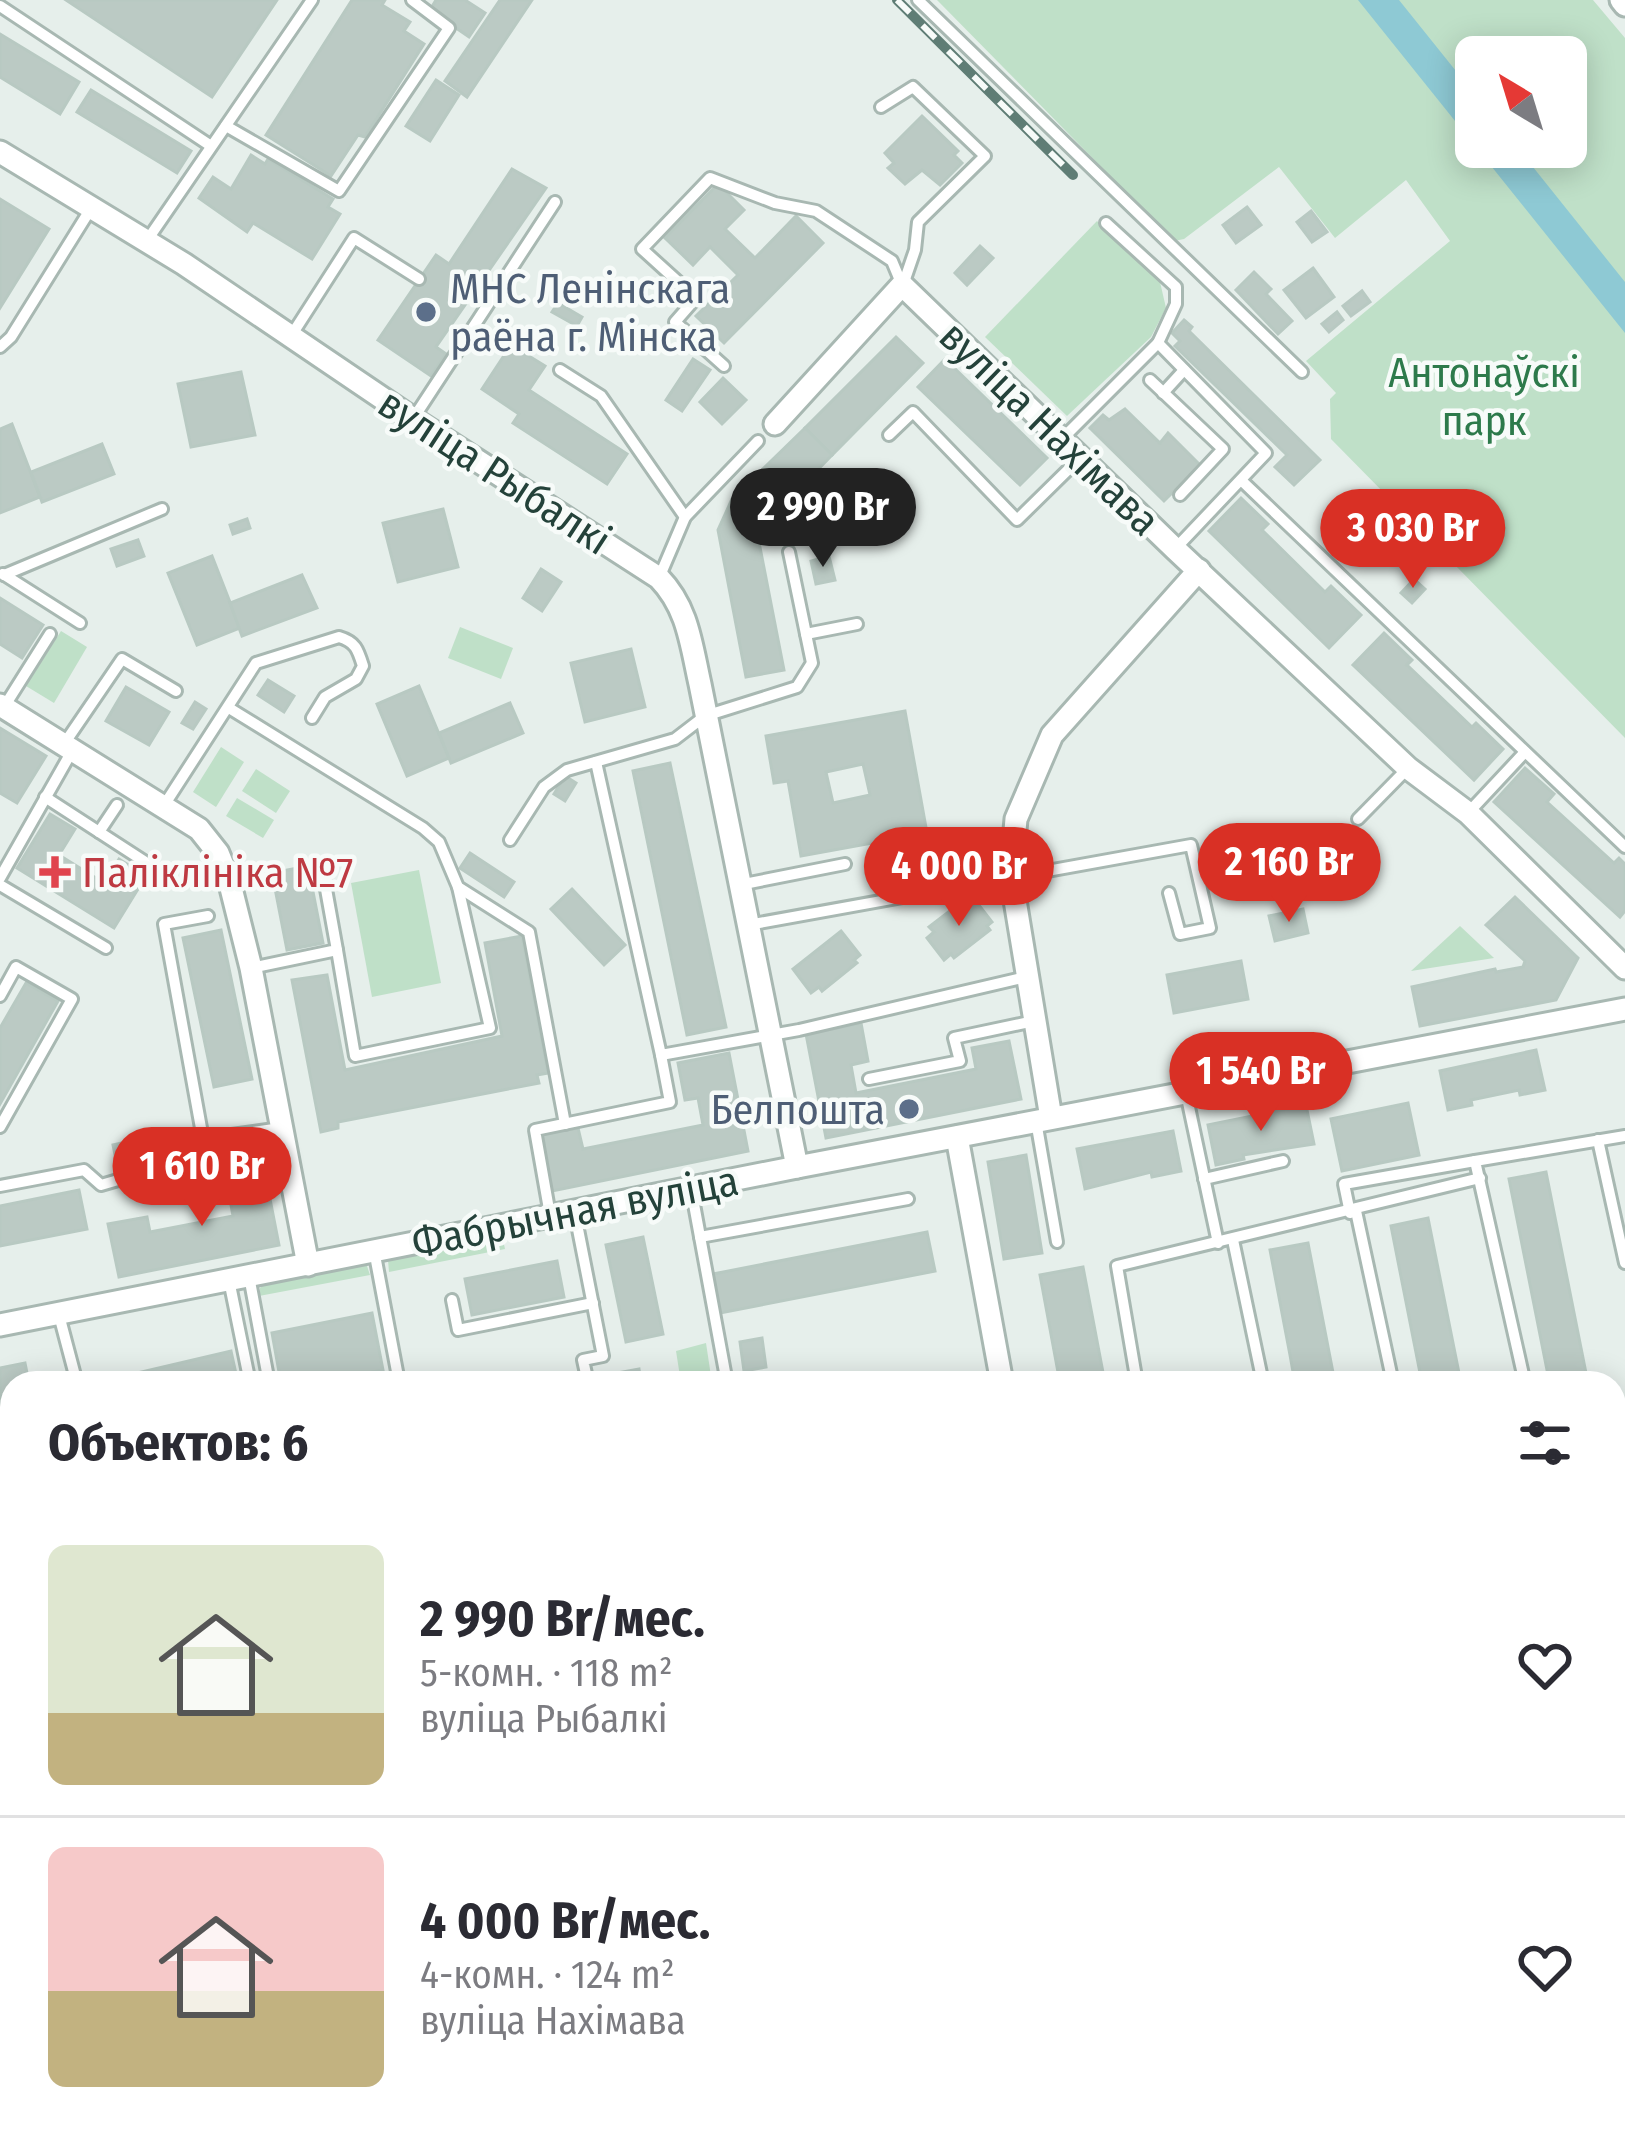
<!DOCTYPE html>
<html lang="ru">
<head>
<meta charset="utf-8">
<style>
	:root { --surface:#fff; --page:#f7f7f7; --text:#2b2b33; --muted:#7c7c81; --line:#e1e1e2; --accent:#d93025 }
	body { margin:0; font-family:"Fira Sans Condensed",sans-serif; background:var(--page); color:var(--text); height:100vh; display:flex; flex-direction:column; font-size:45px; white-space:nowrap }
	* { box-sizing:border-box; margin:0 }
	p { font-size:39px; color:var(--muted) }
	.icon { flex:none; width:66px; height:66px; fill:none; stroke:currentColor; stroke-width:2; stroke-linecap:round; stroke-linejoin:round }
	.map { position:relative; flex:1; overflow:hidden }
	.drawer { position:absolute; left:0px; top:1371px; width:1626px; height:768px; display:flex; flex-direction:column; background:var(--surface); border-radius:36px 36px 0 0; box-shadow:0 6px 30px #0003 }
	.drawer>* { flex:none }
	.needle { width:78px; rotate:322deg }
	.controls { position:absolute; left:1455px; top:36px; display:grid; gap:24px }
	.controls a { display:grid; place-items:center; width:132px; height:132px; border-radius:18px; background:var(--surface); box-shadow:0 6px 30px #0003; font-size:60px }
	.price { position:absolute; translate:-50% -102px; padding:0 27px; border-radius:42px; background:var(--accent); color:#fff; font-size:39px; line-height:78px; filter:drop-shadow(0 3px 6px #0008) }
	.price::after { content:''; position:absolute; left:50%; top:72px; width:36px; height:27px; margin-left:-18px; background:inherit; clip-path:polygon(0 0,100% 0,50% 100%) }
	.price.current { background:#222; color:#fff }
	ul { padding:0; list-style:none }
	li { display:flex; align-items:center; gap:36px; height:300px; padding:0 48px }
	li+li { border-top:3px solid var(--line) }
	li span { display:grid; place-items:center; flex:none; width:336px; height:240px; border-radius:18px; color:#555 }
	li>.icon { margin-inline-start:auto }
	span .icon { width:144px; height:144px; fill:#fffc; stroke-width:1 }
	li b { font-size:51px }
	h2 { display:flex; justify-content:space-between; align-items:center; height:144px; padding:0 48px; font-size:51px }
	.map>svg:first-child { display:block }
	.green { fill:#bfe0c8; fill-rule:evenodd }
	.water { fill:#8ec9d4 }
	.building { fill:#bbcac4; stroke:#b8c9c2; stroke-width:3; fill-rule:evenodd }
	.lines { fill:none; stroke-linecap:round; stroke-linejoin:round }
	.service-casing { stroke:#a8b8b2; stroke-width:16 }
	.minor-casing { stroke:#a8b8b2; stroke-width:27 }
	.primary-casing { stroke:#c2cac8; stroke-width:39 }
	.service { stroke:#fff; stroke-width:10 }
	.minor { stroke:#fff; stroke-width:21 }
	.primary { stroke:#6aa596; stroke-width:33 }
	.rail-casing { stroke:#5f7d75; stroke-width:10 }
	.rail { stroke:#f7fbf9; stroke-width:6; stroke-dasharray:18; stroke-linecap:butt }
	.service-dot { fill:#5c6f8a; stroke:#f7fbf9; stroke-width:4.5 }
	.health-dot { fill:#e0444e; stroke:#f7fbf9; stroke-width:4.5 }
	.labels { text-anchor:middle; stroke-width:9; stroke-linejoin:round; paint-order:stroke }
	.service-label { font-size:42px; fill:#4e5e75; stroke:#f7fbf9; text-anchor:start }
	.park-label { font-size:42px; fill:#2d7a4b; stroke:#f7fbf9 }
	.street-label { font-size:42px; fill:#24423a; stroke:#f7fbf9 }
	.health-label { font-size:42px; fill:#be3a42; stroke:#f7fbf9; text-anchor:start }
</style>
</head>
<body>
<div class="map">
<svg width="1625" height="2139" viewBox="0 0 1625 2139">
	<rect width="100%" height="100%" fill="#e6efeb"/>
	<g class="green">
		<path d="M937 0H1593L1625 38V738L1331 439 1330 399 1336 393 1306 361 1450 241 1406 180 1335 238 1279 167 1184 239 1174 241ZM1476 57H1566V147H1476Z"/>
		<polygon points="1097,221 1160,282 1166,308 1151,337 1067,416 985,337"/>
		<polygon points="460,627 513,648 501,679 448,658"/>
		<polygon points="61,631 87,647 54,703 26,686"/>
		<polygon points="221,747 244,762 216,807 193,792"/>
		<polygon points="256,769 290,791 276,813 242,791"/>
		<polygon points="237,798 274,820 263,838 226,816"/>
		<polygon points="419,870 441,983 372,997 351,883"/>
		<polygon points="1460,926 1494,958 1411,971"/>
		<polygon points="502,1235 505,1249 389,1272 388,1260 366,1263 370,1275 259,1296 260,1288 266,1283"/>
		<polygon points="706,1343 712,1383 681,1383 676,1351"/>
		<polygon points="798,2127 928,2127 863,2139 786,2139"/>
	</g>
	<polygon class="water" points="1358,0 1399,0 1476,96 1476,147 1517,147 1625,282 1625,333"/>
	<g class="building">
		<polygon points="66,0 277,0 212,97"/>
		<polygon points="352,0 385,0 382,5 410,22 404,31 424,44 365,137 358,135 331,176 266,135"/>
		<polygon points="436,0 465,0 485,13 469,37 430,10"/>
		<polygon points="500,0 532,0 467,97 445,81"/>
		<polygon points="0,34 79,82 60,114 0,77"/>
		<polygon points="436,80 459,95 430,141 406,126"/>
		<polygon points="91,90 191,151 177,173 77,112"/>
		<polygon points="922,116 958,151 954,155 962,163 940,185 922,170 905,184 888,168 894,163 885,153"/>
		<polygon points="251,155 265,164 268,159 333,199 328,207 340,214 312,259 253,223 247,232 199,198 213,177 231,189"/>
		<polygon points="512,169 546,188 436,347 446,354 431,376 378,340 436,255 449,264"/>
		<polygon points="718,184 744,210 725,229 755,258 796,216 823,243 724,343 696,316 738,275 710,247 693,265 665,238"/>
		<polygon points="0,199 49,229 0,308"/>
		<polygon points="1247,207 1261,225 1236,243 1223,225"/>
		<polygon points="1311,211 1327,232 1312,242 1297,222"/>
		<polygon points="980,246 993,258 967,285 955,273"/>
		<polygon points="1313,268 1334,297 1306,318 1284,290"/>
		<polygon points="1254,272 1271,289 1266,294 1292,321 1278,334 1236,290"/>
		<polygon points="1362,291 1370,302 1351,316 1343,306"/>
		<polygon points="558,303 582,317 577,326 552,312"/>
		<polygon points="1337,312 1343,320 1329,332 1322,324"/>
		<polygon points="1184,320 1192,327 1189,331 1320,460 1294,485 1275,467 1287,455 1175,346 1180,341 1172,333"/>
		<polygon points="896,337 923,363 832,455 805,428"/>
		<polygon points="511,345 545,366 529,390 627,454 607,484 513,423 519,414 482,389"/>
		<polygon points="693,359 710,370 682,411 666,400"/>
		<polygon points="945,359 1047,458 1020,485 918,387"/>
		<polygon points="241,372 255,435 191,447 178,384"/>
		<polygon points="723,378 746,400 722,424 700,402"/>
		<polygon points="1125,409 1160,443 1168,433 1200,465 1164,501 1090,428 1103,415 1109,420"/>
		<polygon points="12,424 40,497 0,513 0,429"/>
		<polygon points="805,428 832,455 757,532 784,670 746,677 718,530 732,499"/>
		<polygon points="102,444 114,474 42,502 31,472"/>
		<polygon points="1241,498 1268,524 1262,530 1325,592 1331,586 1361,615 1329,648 1209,531"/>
		<polygon points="443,509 458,567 398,582 383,523"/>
		<polygon points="247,519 250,528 233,534 230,525"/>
		<polygon points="138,540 144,556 117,566 111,549"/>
		<polygon points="212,556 240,628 197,645 168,573"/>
		<polygon points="829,556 835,580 816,584 811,561"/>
		<polygon points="541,569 561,582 542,611 523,598"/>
		<polygon points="302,575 317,608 242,636 230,603"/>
		<polygon points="1414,579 1425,589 1412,603 1401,593"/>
		<polygon points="0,598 43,625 22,658 0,644"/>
		<polygon points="1384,633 1412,660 1407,665 1472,727 1476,723 1503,749 1474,780 1353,665"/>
		<polygon points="631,649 645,707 585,722 571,663"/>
		<polygon points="268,680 294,696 284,712 258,695"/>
		<polygon points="419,686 449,758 407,776 377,704"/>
		<polygon points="126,687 169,712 149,745 106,721"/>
		<polygon points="195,702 206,709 193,729 182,723"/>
		<polygon points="510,703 523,733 451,763 439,733"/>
		<path d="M905 711 927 833 801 856 788 781 774 783 766 736ZM863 764 870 795 833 803 826 772Z"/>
		<polygon points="0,728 46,756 17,803 0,793"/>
		<polygon points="670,763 726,1027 687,1035 633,771"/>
		<polygon points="1525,768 1554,794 1547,802 1614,863 1619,858 1625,864 1625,911 1620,917 1494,802"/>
		<polygon points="565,776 576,783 565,801 554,794"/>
		<polygon points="50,814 75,829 59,855 104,883 119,859 146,876 114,928 17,868"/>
		<polygon points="955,830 960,858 942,861 937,833"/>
		<polygon points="470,853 514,882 504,897 460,868"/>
		<polygon points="1353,855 1365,870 1346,887 1333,873"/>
		<polygon points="308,866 323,943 287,950 272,873"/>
		<polygon points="572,889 625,945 604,965 551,909"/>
		<polygon points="1515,897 1578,958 1556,1000 1420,1026 1412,987 1495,969 1496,972 1523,967 1525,961 1486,925"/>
		<polygon points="964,900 968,905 975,900 992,922 987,926 990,930 954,958 951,954 944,960 927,938 934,932 929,927"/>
		<polygon points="1303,909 1308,933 1275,941 1269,916"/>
		<polygon points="221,930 252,1079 214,1087 183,938"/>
		<polygon points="841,931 860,955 854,960 857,963 822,991 819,987 811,993 793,969"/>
		<polygon points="522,936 548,1073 537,1075 539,1083 338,1122 338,1128 321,1132 292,980 327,975 345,1070 502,1036 485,943"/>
		<polygon points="1241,961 1248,999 1174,1013 1167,975"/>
		<polygon points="26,983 58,1001 0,1104 0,1028"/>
		<polygon points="861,1023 868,1061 851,1065 856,1093 976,1069 972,1048 1009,1041 1021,1099 826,1138 806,1034"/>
		<polygon points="1536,1050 1545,1090 1520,1095 1519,1090 1471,1100 1472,1105 1448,1110 1440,1071"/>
		<polygon points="729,1053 748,1151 552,1191 541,1135 578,1128 583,1149 703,1125 698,1098 685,1100 678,1063"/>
		<polygon points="1408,1103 1419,1155 1342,1171 1331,1119"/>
		<polygon points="1306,1105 1314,1144 1243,1155 1244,1159 1216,1165 1208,1125"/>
		<polygon points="1173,1131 1181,1171 1152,1177 1151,1172 1085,1189 1077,1149"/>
		<polygon points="126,1142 131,1167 118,1170 113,1145"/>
		<polygon points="1026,1155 1042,1253 1004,1259 988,1162"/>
		<polygon points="263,1163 279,1245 119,1277 108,1224 147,1217 150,1232 233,1216 229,1194 218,1197 214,1173"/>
		<polygon points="1546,1172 1586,1373 1549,1380 1509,1179"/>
		<polygon points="79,1190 87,1229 0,1246 0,1206"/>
		<polygon points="1428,1218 1461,1383 1422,1383 1391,1226"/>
		<polygon points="927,1232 935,1271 720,1313 713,1274"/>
		<polygon points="643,1237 663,1334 626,1342 606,1245"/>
		<polygon points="1308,1243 1335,1383 1295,1383 1290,1355 1270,1250"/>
		<polygon points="557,1261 564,1297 472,1315 465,1279"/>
		<polygon points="1083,1267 1105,1383 1060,1383 1040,1275"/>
		<polygon points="372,1313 383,1370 316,1383 281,1383 272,1333"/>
		<polygon points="762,1338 766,1367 744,1371 740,1342"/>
		<polygon points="231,1351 238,1383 99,1383 99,1382"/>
		<polygon points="25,1363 29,1383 12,1383 12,1407 0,1410 0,1368"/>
		<polygon points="639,1369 641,1383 602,1383 601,1376"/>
		<polygon points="1625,1435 1625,1474 1614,1476 1614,1437"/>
		<polygon points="1625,1718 1625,1775 1614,1777 1614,1720"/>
		<polygon points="12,1745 12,1789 0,1792 0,1747"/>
		<polygon points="1625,1824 1625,1981 1614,1983 1614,1826"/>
		<polygon points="0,2010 12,2070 12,2127 24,2127 26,2139 0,2139"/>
		<polygon points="77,2127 117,2127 119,2139 79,2139"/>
		<polygon points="190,2127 647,2127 648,2136 631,2139 192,2139"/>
		<polygon points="1441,2127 1482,2127 1485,2139 1380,2139"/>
		<polygon points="1482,2127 1517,2127 1519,2139 1485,2139"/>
	</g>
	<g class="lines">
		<g class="service-casing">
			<g id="service">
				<polyline points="918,0 1302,372"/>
				<polyline points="0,6 211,146"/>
				<polyline points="881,107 913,87 985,156 918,222 915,250 903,285"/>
				<polyline points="226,126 339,191 449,28 412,0"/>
				<polyline points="1106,223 1176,287 1176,304 1158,343"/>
				<polyline points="146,242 312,0"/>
				<polyline points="291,336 354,238 419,279"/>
				<polyline points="0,347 11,337 90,210"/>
				<polyline points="724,366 675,322 696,298 642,249 710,178 775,203 816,211 892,261 902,285"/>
				<polyline points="560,370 601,396 685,517"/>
				<polyline points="1150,380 1223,449 1180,495"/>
				<polyline points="1163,393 1184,370"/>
				<polyline points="413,419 555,202"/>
				<polyline points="889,435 913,412 1017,520 1080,458"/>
				<polyline points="1062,439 1158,343 1266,453 1175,549"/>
				<polyline points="1242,481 1625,847"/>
				<polyline points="3,574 80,623"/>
				<polyline points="4,575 162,509"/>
				<polyline points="659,578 685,517 758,441"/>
				<polyline points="806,634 857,624"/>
				<polyline points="4,707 50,634"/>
				<polyline points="229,708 423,828 439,842 458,887 529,932 565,1124"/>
				<polyline points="64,744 122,659 176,691"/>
				<polyline points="596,762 661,1055 799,1030 1026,977"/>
				<polyline points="45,797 153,867"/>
				<path d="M163 807 256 663 339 637C356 642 358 650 363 666L356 679 325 697 312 718"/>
				<polyline points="1468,813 1525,752"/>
				<polyline points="1358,819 1408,768"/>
				<polyline points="99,832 117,805"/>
				<polyline points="510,840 544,787 567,770 675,739 705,716 797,687 812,663 789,552"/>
				<polyline points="0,878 72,751"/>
				<polyline points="0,885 106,948"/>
				<polyline points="739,885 845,864"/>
				<polyline points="748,925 1191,845 1210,928 1180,934 1169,893"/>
				<polyline points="337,950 355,1056 490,1028 458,887"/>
				<polyline points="251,968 337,950 322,867"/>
				<polyline points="0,996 16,967 72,999 0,1127"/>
				<polyline points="869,1079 960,1061 954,1038 1034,1021"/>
				<polyline points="1186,1093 1218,1243"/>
				<polyline points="1036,1121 1057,1242"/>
				<polyline points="203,1139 164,924 208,916"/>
				<polyline points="1598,1140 1625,1263"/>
				<polyline points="1204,1179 1283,1161"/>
				<polyline points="0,1186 84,1170 101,1185 159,1168 177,1149 203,1139 281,1128"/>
				<polyline points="691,1188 727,1383"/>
				<polyline points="1356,1211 1393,1383"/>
				<polyline points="1350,1213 1344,1184 1475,1161"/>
				<polyline points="575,1214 603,1356 583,1360 588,1383"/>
				<polyline points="550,1215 535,1130 670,1102 661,1055"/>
				<polyline points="700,1237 908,1199"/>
				<polyline points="1233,1240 1263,1383"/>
				<polyline points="374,1250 399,1382 392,1383"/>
				<polyline points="249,1276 269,1383"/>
				<polyline points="229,1280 250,1383"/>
				<polyline points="452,1300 458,1330 593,1303"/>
				<polyline points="59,1315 77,1383"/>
				<polyline points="1524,1379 1475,1161 1625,1136"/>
				<polyline points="1137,1383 1117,1266 1480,1178"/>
				<polyline points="1614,1412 1625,1410"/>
				<polyline points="0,1421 12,1419"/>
				<polyline points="12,1509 6,1511 12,1539"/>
				<polyline points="0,1651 12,1648"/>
				<polyline points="1614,1700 1625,1698"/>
				<polyline points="0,1731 12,1729"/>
				<polyline points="1614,1801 1625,1798"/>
				<polyline points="1614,2016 1625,2014"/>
				<polyline points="1614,2080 1625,2136"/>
				<polyline points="57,2127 59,2139"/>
				<polyline points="169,2127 171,2139"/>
				<polyline points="701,2127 703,2139"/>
				<polyline points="982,2139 1048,2127"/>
			</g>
		</g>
		<g class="minor-casing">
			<g id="minor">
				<polyline points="1621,0 1625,5"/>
				<path d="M0 152 184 264 413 419 659 578C688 608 691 644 700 684L797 1167"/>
				<polyline points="775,424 902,285 1175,549 1408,768 1468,813 1625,968"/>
				<polyline points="0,705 199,829 218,853 229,880 251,968 308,1265"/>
				<polyline points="1051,1118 1011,876 1016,819 1052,735 1199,570"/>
				<polyline points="957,1137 1002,1383"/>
				<polyline points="0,1325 797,1167 1625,1009"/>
			</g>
		</g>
		<g class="primary-casing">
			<g id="primary">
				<polyline points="1614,1557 1625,1555"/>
				<polyline points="1614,1592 1625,1590"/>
				<polyline points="0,1865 12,1863"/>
				<polyline points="0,1898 12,1896"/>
			</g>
		</g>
		<use href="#service" class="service"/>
		<use href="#minor" class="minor"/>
		<use href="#primary" class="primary"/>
		<g class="rail-casing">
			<polyline id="rail" points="897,0 1073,175"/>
		</g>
		<use href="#rail" class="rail"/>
	</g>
	<g class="service-dot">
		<circle cx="426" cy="312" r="12"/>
		<circle cx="909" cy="1109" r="12"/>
	</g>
	<path class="health-dot" d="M49 854h12v12h12v12h-12v12h-12v-12h-12v-12h12z"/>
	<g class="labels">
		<g class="service-label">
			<text x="450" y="303">МНС Ленінскага<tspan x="450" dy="48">раёна г. Мінска</tspan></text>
			<text x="885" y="1124" text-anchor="end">Белпошта</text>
		</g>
		<g class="park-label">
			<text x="1484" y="387">Антонаўскі<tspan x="1484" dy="48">парк</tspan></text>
		</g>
		<g class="street-label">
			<text transform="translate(1050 428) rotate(44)" y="15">вуліца Нахімава</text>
			<text transform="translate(495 471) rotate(33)" y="15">вуліца Рыбалкі</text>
			<text transform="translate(575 1211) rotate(-11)" y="15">Фабрычная вуліца</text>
		</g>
		<g class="health-label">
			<text x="82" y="887">Паліклініка №7</text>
		</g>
	</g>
</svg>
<div class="controls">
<a><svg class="needle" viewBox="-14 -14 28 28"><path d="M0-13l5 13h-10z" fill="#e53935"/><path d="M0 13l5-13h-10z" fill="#7c7c81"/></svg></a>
</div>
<b class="price current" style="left:823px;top:570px">2 990 Br</b>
<b class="price" style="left:1413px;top:591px">3 030 Br</b>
<b class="price" style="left:1289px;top:925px">2 160 Br</b>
<b class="price" style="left:959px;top:929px">4 000 Br</b>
<b class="price" style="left:1261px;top:1134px">1 540 Br</b>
<b class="price" style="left:202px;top:1229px">1 610 Br</b>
<section class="drawer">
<h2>Объектов: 6<svg class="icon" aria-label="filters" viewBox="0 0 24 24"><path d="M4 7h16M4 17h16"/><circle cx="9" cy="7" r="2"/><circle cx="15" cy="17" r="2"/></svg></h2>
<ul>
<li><span style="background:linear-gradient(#dfe7d0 70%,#c2b280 0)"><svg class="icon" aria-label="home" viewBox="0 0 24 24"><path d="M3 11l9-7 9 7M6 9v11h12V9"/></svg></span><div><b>2 990 Br/мес.</b><p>5-комн. · 118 m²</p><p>вуліца Рыбалкі</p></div><svg class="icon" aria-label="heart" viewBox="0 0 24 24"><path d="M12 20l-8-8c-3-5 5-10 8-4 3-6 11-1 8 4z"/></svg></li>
<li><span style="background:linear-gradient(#f6c9c9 60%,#c2b280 0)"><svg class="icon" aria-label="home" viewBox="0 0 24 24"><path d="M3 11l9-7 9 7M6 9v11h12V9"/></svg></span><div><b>4 000 Br/мес.</b><p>4-комн. · 124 m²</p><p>вуліца Нахімава</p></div><svg class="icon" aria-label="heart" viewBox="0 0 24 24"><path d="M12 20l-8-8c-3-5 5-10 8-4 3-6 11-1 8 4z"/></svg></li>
</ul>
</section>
</div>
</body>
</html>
